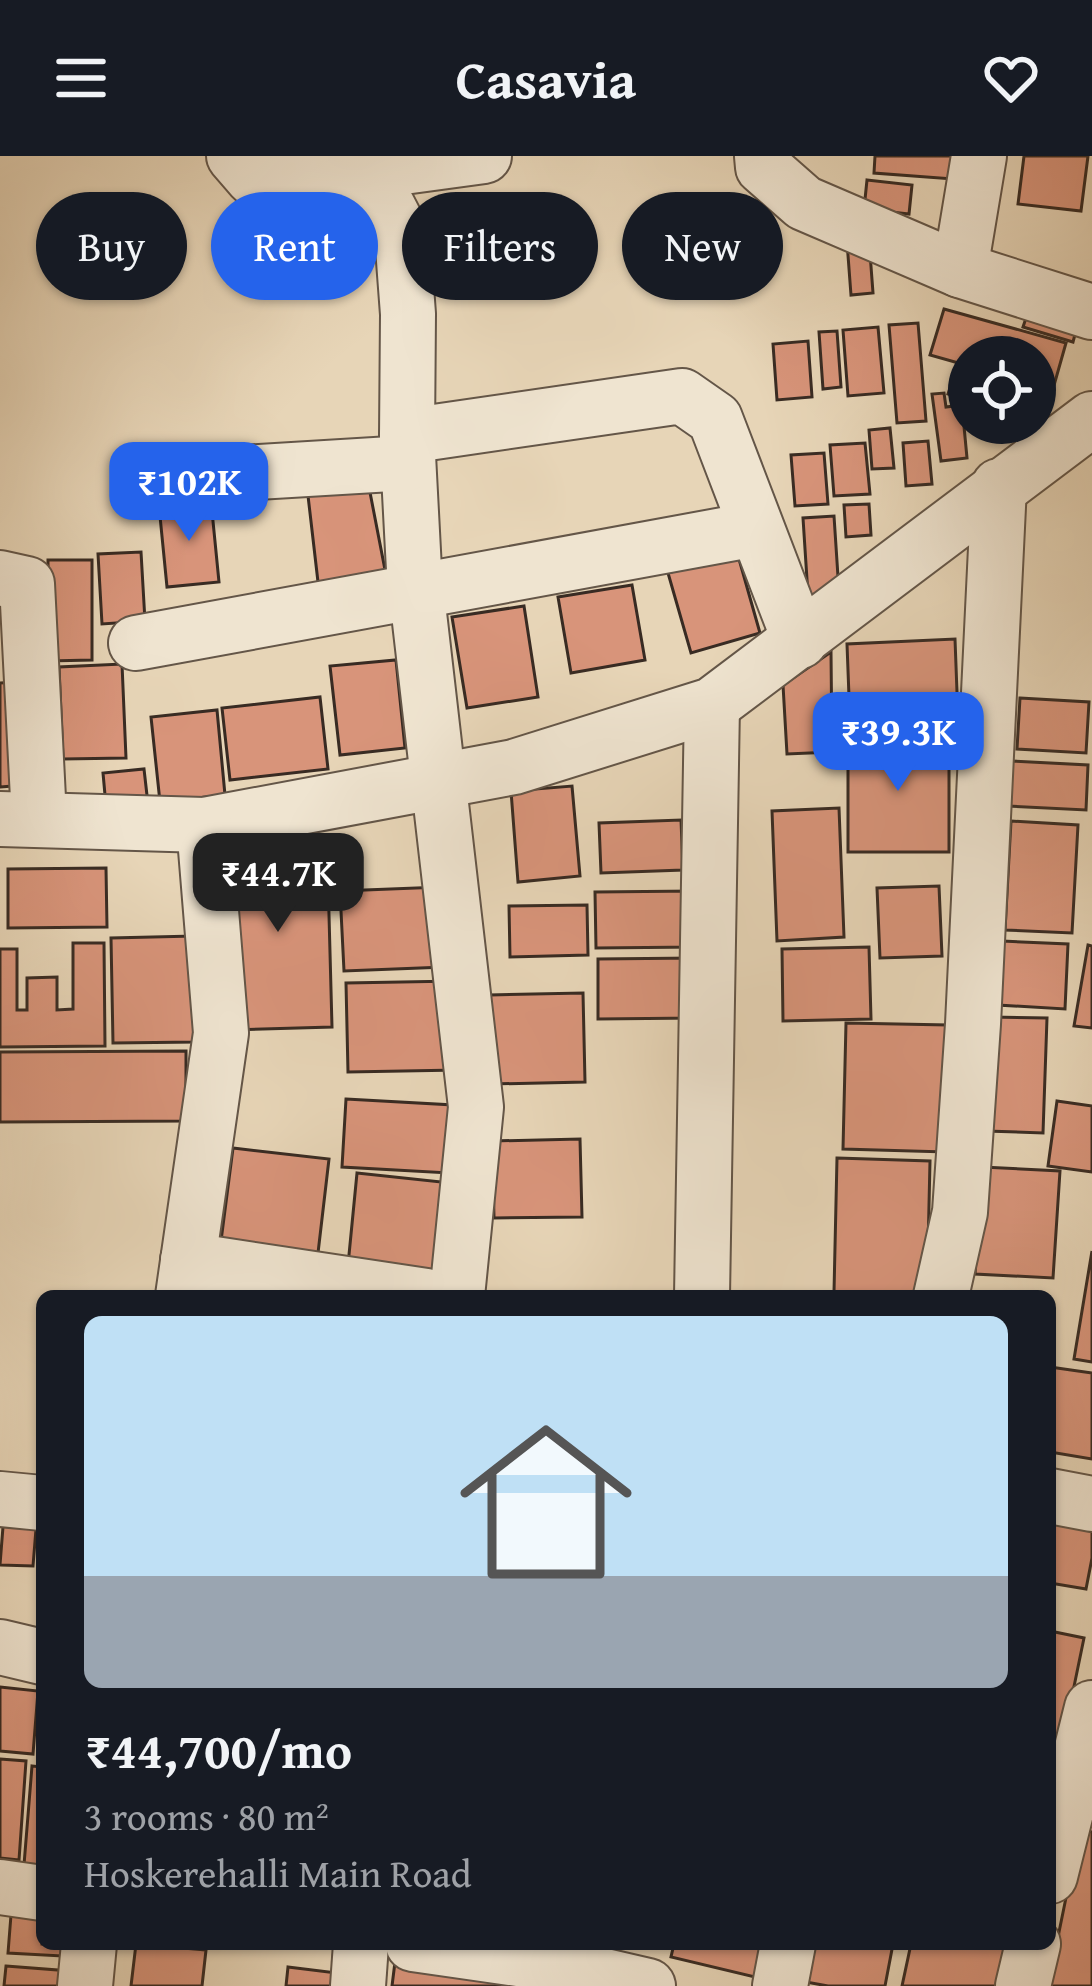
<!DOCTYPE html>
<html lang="en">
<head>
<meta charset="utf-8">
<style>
	:root { --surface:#171b24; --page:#242831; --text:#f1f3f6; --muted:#9ea1a6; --accent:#2563eb }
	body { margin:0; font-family:"Gentium Book Plus",serif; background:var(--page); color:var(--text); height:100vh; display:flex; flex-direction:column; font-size:45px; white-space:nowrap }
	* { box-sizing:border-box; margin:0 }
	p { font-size:39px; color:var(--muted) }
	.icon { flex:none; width:66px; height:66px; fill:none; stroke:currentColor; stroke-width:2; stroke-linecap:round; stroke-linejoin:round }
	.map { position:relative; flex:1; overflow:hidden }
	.side { position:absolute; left:36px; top:1134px; width:1020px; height:660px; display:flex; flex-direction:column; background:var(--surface); border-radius:18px; box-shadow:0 3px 9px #0004 }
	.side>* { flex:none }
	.top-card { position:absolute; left:36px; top:36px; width:1020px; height:108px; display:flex; gap:24px }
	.tools { position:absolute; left:948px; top:180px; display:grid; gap:24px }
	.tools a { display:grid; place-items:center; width:108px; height:108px; border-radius:50%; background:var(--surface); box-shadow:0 3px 9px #0004; font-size:60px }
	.price { position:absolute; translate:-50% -102px; padding:0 27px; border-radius:24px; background:var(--accent); color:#fff; font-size:39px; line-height:78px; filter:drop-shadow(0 3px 6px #0008) }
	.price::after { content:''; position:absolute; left:50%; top:72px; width:36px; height:27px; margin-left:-18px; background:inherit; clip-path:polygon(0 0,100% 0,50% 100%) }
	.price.current { background:#222; color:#fff }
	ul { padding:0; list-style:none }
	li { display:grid; align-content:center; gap:24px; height:636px; padding:0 48px }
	li span { display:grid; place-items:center; height:372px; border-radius:18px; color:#555 }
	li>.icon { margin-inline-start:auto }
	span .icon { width:216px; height:216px; fill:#fffc; stroke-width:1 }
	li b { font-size:51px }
	.tag { padding:0 42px; border-radius:54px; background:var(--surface); box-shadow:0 3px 9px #0004; font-size:42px; line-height:108px }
	.tag.current { background:var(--accent); color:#fff }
	header { display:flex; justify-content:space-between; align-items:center; height:156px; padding:0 48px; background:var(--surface); font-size:54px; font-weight:700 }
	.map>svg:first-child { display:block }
	.building { fill:#d8947a; stroke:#382b23; stroke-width:3 }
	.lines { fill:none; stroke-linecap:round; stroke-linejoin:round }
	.minor-casing { stroke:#645648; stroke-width:58 }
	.minor { stroke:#efe4d0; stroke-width:54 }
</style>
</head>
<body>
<header><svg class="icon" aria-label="menu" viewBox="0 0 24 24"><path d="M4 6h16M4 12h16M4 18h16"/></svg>Casavia<svg class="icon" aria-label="heart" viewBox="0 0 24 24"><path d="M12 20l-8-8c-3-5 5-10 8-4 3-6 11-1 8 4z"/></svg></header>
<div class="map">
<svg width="1092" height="1830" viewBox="0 0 1092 1830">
	<rect width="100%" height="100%" fill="#e7d5b7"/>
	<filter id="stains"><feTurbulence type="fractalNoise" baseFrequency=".00167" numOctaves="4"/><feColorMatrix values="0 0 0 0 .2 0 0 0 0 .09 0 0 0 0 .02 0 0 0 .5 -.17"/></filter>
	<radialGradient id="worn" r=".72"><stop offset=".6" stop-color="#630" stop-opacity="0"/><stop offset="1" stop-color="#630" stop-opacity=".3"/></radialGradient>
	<g class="building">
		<polygon points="875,0 968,0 966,24 874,17"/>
		<polygon points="1024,0 1088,0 1081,55 1018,48"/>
		<polygon points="867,24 912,29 909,58 864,53"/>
		<polygon points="869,84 873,137 851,139 847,86"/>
		<polygon points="944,153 1066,187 1053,233 1035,228 1035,201 969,201 969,210 930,199"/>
		<polygon points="1028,156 1077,171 1073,186 1023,171"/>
		<polygon points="918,167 926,265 897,267 889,169"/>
		<polygon points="878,171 884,237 848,240 843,174"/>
		<polygon points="837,175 841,231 823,233 819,176"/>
		<polygon points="808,185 812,241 777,244 773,188"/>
		<polygon points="956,213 969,216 969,244 948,238"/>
		<polygon points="1035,235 1052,240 1045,266 1035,263"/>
		<polygon points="944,237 946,251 962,249 967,302 941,305 932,238"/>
		<polygon points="890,272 894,312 872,313 869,274"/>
		<polygon points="928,285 932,328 906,330 903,287"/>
		<polygon points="865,287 870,338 834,340 830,289"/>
		<polygon points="824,297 828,348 795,350 791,299"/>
		<polygon points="368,326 386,419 318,426 307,331"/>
		<polygon points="211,345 219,426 167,431 159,350"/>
		<polygon points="869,348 871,379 846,381 844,349"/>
		<polygon points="834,360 839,436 808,439 803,362"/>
		<polygon points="141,396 145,465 102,468 98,398"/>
		<polygon points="737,396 760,477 691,497 668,417"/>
		<polygon points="48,404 92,404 92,504 48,505"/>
		<polygon points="632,429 645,504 571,517 558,441"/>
		<polygon points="524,450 538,541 467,552 452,461"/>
		<polygon points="955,483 958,563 850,567 847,488"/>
		<polygon points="831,496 832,596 787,598 783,529"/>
		<polygon points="396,504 405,592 340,599 330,510"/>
		<polygon points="122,508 126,602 63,603 59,511"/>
		<polygon points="18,526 25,629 0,631 0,527"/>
		<polygon points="320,541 328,613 230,624 222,552"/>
		<polygon points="1020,542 1089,546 1086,597 1017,593"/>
		<polygon points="217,554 225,639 160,646 151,561"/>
		<rect x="848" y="581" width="101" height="115"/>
		<polygon points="1011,605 1088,609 1086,654 1008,650"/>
		<polygon points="144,613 149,657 107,661 103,617"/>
		<polygon points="572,630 580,720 518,726 511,635"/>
		<polygon points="839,652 844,781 777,785 772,655"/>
		<polygon points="681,664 683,714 601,717 599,667"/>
		<polygon points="1011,665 1078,669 1072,777 1005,774"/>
		<polygon points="327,684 332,871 230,874 225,687"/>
		<polygon points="106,712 107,771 8,772 8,713"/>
		<polygon points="939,730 942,800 880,802 877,732"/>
		<polygon points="441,731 445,811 344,815 340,735"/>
		<polygon points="695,735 696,791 596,792 595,736"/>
		<polygon points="587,749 588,799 510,801 509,750"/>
		<polygon points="194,780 196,886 113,887 111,782"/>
		<polygon points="1002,785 1068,788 1065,853 998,849"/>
		<polygon points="73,787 104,787 105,890 0,891 0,793 17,793 17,854 27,854 27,822 57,821 57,854 73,853"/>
		<polygon points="1088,789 1092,790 1092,872 1074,870"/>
		<polygon points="869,791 871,863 783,865 782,793"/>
		<polygon points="695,802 696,862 598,863 598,803"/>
		<polygon points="456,825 458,914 348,916 346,827"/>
		<polygon points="583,837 585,926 491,928 490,839"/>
		<polygon points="990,861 1047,862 1043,977 986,975"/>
		<polygon points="846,867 948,869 946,996 843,993"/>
		<polygon points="186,895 186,965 0,966 0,896"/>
		<polygon points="346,943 453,949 449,1017 342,1011"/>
		<polygon points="1057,945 1092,950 1092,1016 1048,1010"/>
		<polygon points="580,983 582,1061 494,1062 492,985"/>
		<polygon points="233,992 329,1003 318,1097 221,1085"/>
		<polygon points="837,1002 930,1005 927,1138 834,1136"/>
		<polygon points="982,1011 1060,1015 1053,1122 975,1118"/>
		<polygon points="357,1017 451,1027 442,1118 348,1109"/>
		<polygon points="1092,1095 1092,1206 1074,1203"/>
		<polygon points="1050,1211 1092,1217 1092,1303 1050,1296"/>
		<polygon points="1050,1344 1092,1352 1092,1402 1086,1433 1050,1427"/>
		<polygon points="4,1358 37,1361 33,1410 0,1409"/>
		<polygon points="1050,1475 1084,1482 1050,1647"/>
		<polygon points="0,1531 38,1535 33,1598 0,1595"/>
		<polygon points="0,1603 26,1605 19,1704 0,1702"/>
		<polygon points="32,1610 42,1611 42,1710 24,1709"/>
		<polygon points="1080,1673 1092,1676 1092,1830 1048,1830"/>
		<polygon points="11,1759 42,1761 42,1788 62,1788 62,1800 8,1797"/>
		<polygon points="136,1788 206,1794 202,1830 131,1830"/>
		<polygon points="674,1788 767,1788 759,1822 671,1801"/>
		<polygon points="813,1788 893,1788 885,1830 828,1830 806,1826"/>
		<polygon points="911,1788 1021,1788 1013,1830 902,1830"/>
		<polygon points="395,1806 501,1820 500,1830 392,1830"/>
		<polygon points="6,1810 70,1815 69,1830 4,1830"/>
		<polygon points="288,1811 345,1818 344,1830 286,1830"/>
	</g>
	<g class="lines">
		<g class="minor-casing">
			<g id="minor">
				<polyline points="234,0 253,22 322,22 388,51 402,78 408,158 407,280 414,414 476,951 457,1140"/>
				<polyline points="762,0 763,11 804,47 960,114 1092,156"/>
				<polyline points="322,22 484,0"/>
				<polyline points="960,114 979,0"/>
				<polyline points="407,280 682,240 715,263 800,485"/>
				<polyline points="224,318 408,307"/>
				<polyline points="0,422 27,428 39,662"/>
				<polyline points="136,487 756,373"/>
				<polyline points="0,663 204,669 514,611 712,549 1092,263"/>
				<polyline points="188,1104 426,1140"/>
				<polyline points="183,1140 221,877 204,669"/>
				<polyline points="702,1140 712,549"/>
				<polyline points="941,1140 960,1056 973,868 999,330"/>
				<polyline points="1050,1340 1092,1348"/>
				<polyline points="0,1343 42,1347"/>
				<polyline points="0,1491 42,1501"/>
				<polyline points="1050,1720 1092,1552"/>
				<polyline points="0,1731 42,1737"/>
				<polyline points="413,1788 553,1808 648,1830"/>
				<polyline points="85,1830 89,1788"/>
				<polyline points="358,1830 361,1788"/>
				<polyline points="780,1830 788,1788"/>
				<polyline points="1023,1830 1033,1788"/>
			</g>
		</g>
		<use href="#minor" class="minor"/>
	</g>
	<rect width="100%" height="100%" filter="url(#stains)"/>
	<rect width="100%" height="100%" fill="url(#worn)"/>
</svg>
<div class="tools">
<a><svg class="icon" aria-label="locate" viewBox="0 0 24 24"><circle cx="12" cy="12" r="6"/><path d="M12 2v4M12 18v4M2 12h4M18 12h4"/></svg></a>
</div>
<b class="price" style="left:189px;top:388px">₹102K</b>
<b class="price" style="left:898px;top:638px">₹39.3K</b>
<b class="price current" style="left:278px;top:779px">₹44.7K</b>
<div class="top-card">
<a class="tag">Buy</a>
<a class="tag current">Rent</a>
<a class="tag">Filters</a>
<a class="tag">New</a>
</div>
<section class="side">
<ul>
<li><span style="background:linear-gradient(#bfe0f5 70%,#9aa5b1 0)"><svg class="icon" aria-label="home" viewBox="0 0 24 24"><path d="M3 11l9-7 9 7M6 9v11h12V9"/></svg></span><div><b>₹44,700/mo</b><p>3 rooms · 80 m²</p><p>Hoskerehalli Main Road</p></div></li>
</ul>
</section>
</div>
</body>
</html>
